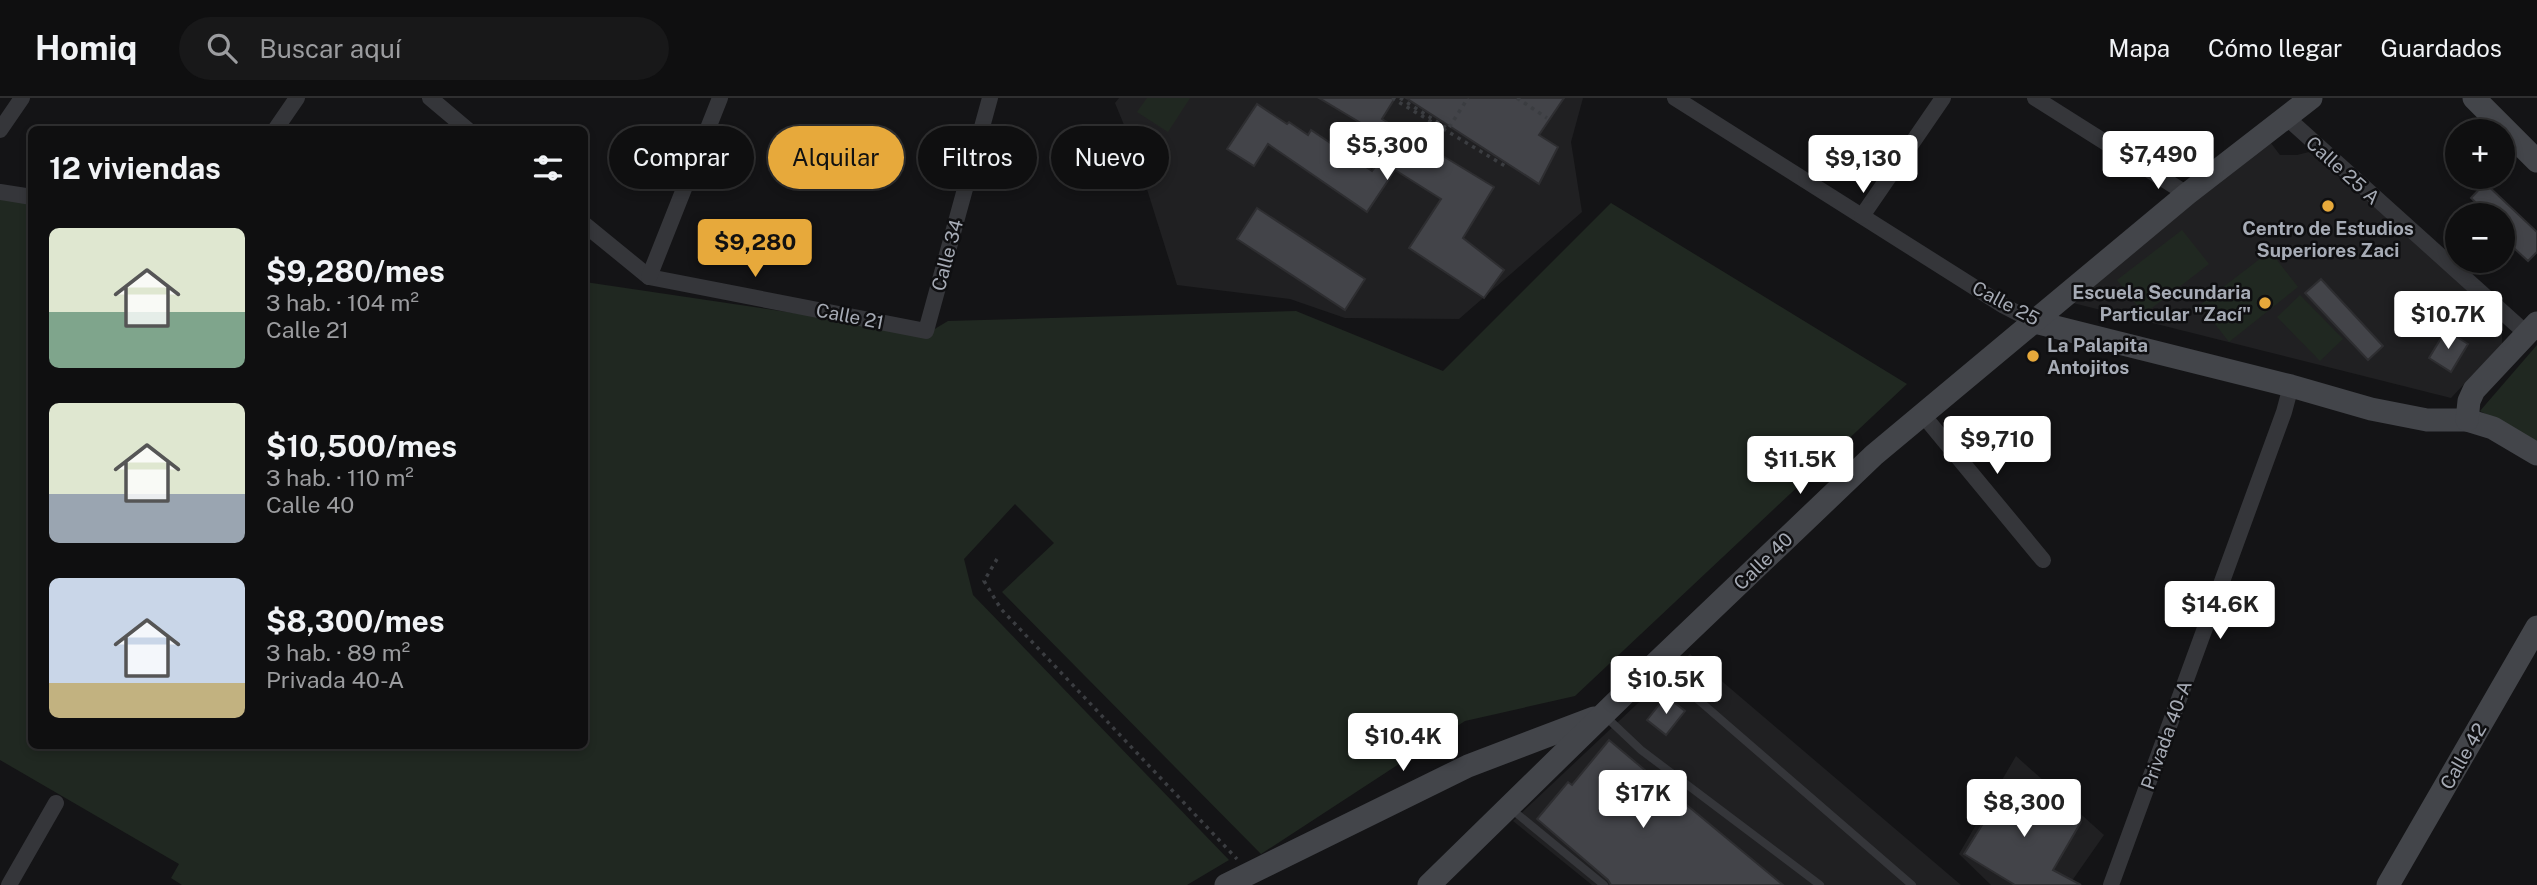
<!DOCTYPE html>
<html lang="es">
<head>
<meta charset="utf-8">
<style>
	:root { --surface:#0f0f10; --page:#181819; --text:#f1f3f6; --muted:#9b9c9f; --line:#2f2f30; --accent:#e7a93b }
	body { margin:0; font-family:"Public Sans",sans-serif; background:var(--page); color:var(--text); height:100vh; display:flex; flex-direction:column; font-size:26px; white-space:nowrap }
	* { box-sizing:border-box; margin:0 }
	p { font-size:23px; color:var(--muted) }
	.icon { flex:none; width:38px; height:38px; fill:none; stroke:currentColor; stroke-width:2; stroke-linecap:round; stroke-linejoin:round }
	.map { position:relative; flex:1; overflow:hidden }
	.panel { position:absolute; left:28px; top:28px; width:560px; height:623px; display:flex; flex-direction:column; background:var(--surface); border-radius:10px; box-shadow:0 4px 10px #0003,0 0 0 2px var(--line) }
	.panel>* { flex:none }
	.banner { position:absolute; left:609px; top:28px; width:665px; height:63px; display:flex; gap:14px }
	.buttons { position:absolute; left:2445px; top:21px; display:grid; gap:14px }
	.buttons a { display:grid; place-items:center; width:70px; height:70px; border-radius:50%; background:var(--surface); box-shadow:0 4px 10px #0003,0 0 0 2px var(--line); font-size:35px }
	.price { position:absolute; translate:-50% -60px; padding:0 16px; border-radius:7px; background:#fff; color:#222; font-size:23px; line-height:46px; filter:drop-shadow(0 2px 4px #0008) }
	.price::after { content:''; position:absolute; left:50%; top:42px; width:21px; height:16px; margin-left:-10px; background:inherit; clip-path:polygon(0 0,100% 0,50% 100%) }
	.price.current { background:var(--accent); color:#111 }
	ul { padding:0; list-style:none }
	li { display:flex; align-items:center; gap:21px; height:175px; padding:0 21px }
	li span { display:grid; place-items:center; flex:none; width:196px; height:140px; border-radius:10px; color:#555 }
	li>.icon { margin-inline-start:auto }
	span .icon { width:84px; height:84px; fill:#fffc; stroke-width:1 }
	li b { font-size:30px }
	h2 { display:flex; justify-content:space-between; align-items:center; height:84px; padding:0 21px; font-size:30px }
	.chip { padding:0 24px; border-radius:32px; background:var(--surface); box-shadow:0 4px 10px #0003,0 0 0 2px var(--line); font-size:24px; line-height:63px }
	.chip.current { background:var(--accent); color:#111 }
	header { display:flex; align-items:center; gap:42px; box-sizing:border-box; height:98px; padding:0 35px; background:var(--surface); border-bottom:2px solid var(--line) }
	header strong { font-size:33px }
	nav { display:flex; gap:38px; margin-inline-start:auto; font-size:24px }
	.search { width:490px; height:63px; background:var(--page); display:flex; align-items:center; gap:18px; box-sizing:border-box; padding:0 24px; border-radius:38px; color:var(--muted); font-size:26px }
	.map>svg:first-child { display:block }
	.built { fill:#202022 }
	.green { fill:#202821 }
	.building { fill:#434449; stroke:#2e2e31; stroke-width:2 }
	.lines { fill:none; stroke-linecap:round; stroke-linejoin:round }
	.path { stroke:#3b3d41; stroke-width:3.5; stroke-dasharray:3.5 5; stroke-linecap:butt }
	.lane { stroke:#35363a; stroke-width:8 }
	.street { stroke:#35363a; stroke-width:16 }
	.secondary { stroke:#43454a; stroke-width:23 }
	.poi-dot { fill:#e7a93b; stroke:#0f0f11; stroke-width:2.5 }
	.labels { text-anchor:middle; stroke-width:5; stroke-linejoin:round; paint-order:stroke }
	.street-label { font-size:19px; fill:#a6abb5; stroke:#0f0f11 }
	.poi-label { font-size:19px; font-weight:bold; fill:#a6abb5; stroke:#0f0f11 }
</style>
</head>
<body>
<header>
<strong>Homiq</strong>
<div class="search"><svg class="icon" aria-label="search" viewBox="0 0 24 24"><circle cx="10" cy="10" r="6"/><path d="M15 15l6 6"/></svg>Buscar aquí</div>
<nav><a>Mapa</a><a>Cómo llegar</a><a>Guardados</a></nav>
</header>
<div class="map">
<svg width="2537" height="787" viewBox="0 0 2537 787">
	<rect width="100%" height="100%" fill="#141416"/>
	<g class="built">
		<polygon points="1119,0 1583,0 1571,44 1582,114 1459,221 1345,220 1290,201 1177,187 1136,56 1115,5"/>
		<polygon points="2267,40 2280,57 2297,57 2309,54 2494,209 2502,226 2502,246 2451,300 2073,205"/>
		<polygon points="1690,556 1961,787 1592,787 1513,723"/>
		<polygon points="2016,658 2104,737 2069,787 1991,787 1959,756"/>
	</g>
	<g class="green">
		<polygon points="1147,0 1190,0 1168,34 1137,14"/>
		<polygon points="0,96 31,101 32,648 584,648 585,184 928,235 948,223 1296,213 1443,273 1611,105 1907,286 1575,598 1465,623 1261,756 1002,494 1054,445 1015,406 964,461 973,497 1229,762 1187,787 182,787 171,780 179,766 0,662"/>
		<polygon points="2182,132 2209,166 2144,216 2117,182"/>
		<polygon points="2270,153 2298,189 2229,244 2200,207"/>
		<polygon points="2300,197 2343,241 2320,263 2277,219"/>
		<polygon points="2537,247 2537,344 2480,313"/>
	</g>
	<g class="building">
		<polygon points="1319,0 1395,0 1382,21 1494,89 1463,140 1504,172 1484,200 1409,150 1441,101 1395,72 1367,114 1268,46 1254,68 1227,51 1257,6 1287,26 1289,24 1308,37 1311,32 1372,73 1394,45"/>
		<polygon points="1406,0 1564,0 1539,37 1558,49 1539,86"/>
		<polygon points="2485,85 2537,134 2537,154 2528,163 2502,139 2502,117 2489,117 2471,100"/>
		<polygon points="1257,110 1365,181 1345,212 1237,141"/>
		<polygon points="2321,181 2383,248 2368,262 2305,195"/>
		<polygon points="2446,232 2468,246 2451,274 2429,260"/>
		<polygon points="1666,598 1685,613 1666,637 1647,622"/>
		<polygon points="1609,642 1659,684 1783,787 1611,787 1608,782 1537,721 1568,684 1572,687"/>
		<polygon points="2010,682 2081,724 2053,772 2081,787 2015,787 1964,756"/>
	</g>
	<g class="lines">
		<g class="path">
			<polyline points="1392,0 1505,68"/>
			<polyline points="1400,0 1448,31 1468,0"/>
			<polyline points="1517,0 1547,20"/>
			<polyline points="997,461 984,483 1001,511 1237,761"/>
		</g>
		<g class="lane">
			<polyline points="1658,567 1912,787"/>
			<polyline points="1605,618 1641,652 1820,787"/>
			<polyline points="1510,710 1604,787"/>
		</g>
		<g class="street">
			<polyline points="430,0 468,32"/>
			<polyline points="1675,0 2004,208 2035,224"/>
			<polyline points="2035,0 2187,96"/>
			<polyline points="2286,19 2527,236"/>
			<polyline points="0,32 22,0"/>
			<polyline points="275,32 297,0"/>
			<polyline points="0,94 32,99"/>
			<polyline points="1862,118 1943,0"/>
			<polyline points="584,126 649,179 926,233 990,0"/>
			<polyline points="649,179 720,0"/>
			<polyline points="1923,317 2043,462"/>
			<polyline points="9,787 56,705"/>
			<polyline points="2111,787 2284,314 2291,288"/>
		</g>
		<g class="secondary">
			<polyline points="2474,0 2537,63"/>
			<polyline points="2035,224 2291,288 2371,311 2427,322 2467,322 2493,330 2537,356"/>
			<polyline points="2467,322 2469,303 2474,292 2537,225"/>
			<polyline points="1226,787 1468,668 1594,620"/>
			<polyline points="1429,787 1656,565 1874,357 2187,96 2311,0"/>
			<polyline points="2388,787 2537,529"/>
		</g>
	</g>
	<g class="poi-dot">
		<circle cx="2328" cy="108" r="7"/>
		<circle cx="2265" cy="205" r="7"/>
		<circle cx="2033" cy="258" r="7"/>
	</g>
	<g class="labels">
		<g class="street-label">
			<text transform="translate(2343 72) rotate(42)" y="7">Calle 25 A</text>
			<text transform="translate(947 157) rotate(-75)" y="7">Calle 34</text>
			<text transform="translate(2006 205) rotate(28)" y="7">Calle 25</text>
			<text transform="translate(850 218) rotate(11)" y="7">Calle 21</text>
			<text transform="translate(1763 463) rotate(-44)" y="7">Calle 40</text>
			<text transform="translate(2166 637) rotate(-70)" y="7">Privada 40-A</text>
			<text transform="translate(2463 658) rotate(-60)" y="7">Calle 42</text>
		</g>
		<g class="poi-label">
			<text x="2328" y="137">Centro de Estudios<tspan x="2328" dy="22">Superiores Zaci</tspan></text>
			<text x="2251" y="201" text-anchor="end">Escuela Secundaria<tspan x="2251" dy="22">Particular "Zací"</tspan></text>
			<text x="2047" y="254" text-anchor="start">La Palapita<tspan x="2047" dy="22">Antojitos</tspan></text>
		</g>
	</g>
</svg>
<div class="buttons">
<a>+</a>
<a>−</a>
</div>
<b class="price" style="left:1387px;top:84px">$5,300</b>
<b class="price" style="left:2158px;top:93px">$7,490</b>
<b class="price" style="left:1863px;top:97px">$9,130</b>
<b class="price current" style="left:755px;top:181px">$9,280</b>
<b class="price" style="left:2448px;top:253px">$10.7K</b>
<b class="price" style="left:1997px;top:378px">$9,710</b>
<b class="price" style="left:1800px;top:398px">$11.5K</b>
<b class="price" style="left:2220px;top:543px">$14.6K</b>
<b class="price" style="left:1666px;top:618px">$10.5K</b>
<b class="price" style="left:1403px;top:675px">$10.4K</b>
<b class="price" style="left:1643px;top:732px">$17K</b>
<b class="price" style="left:2024px;top:741px">$8,300</b>
<div class="banner">
<a class="chip">Comprar</a>
<a class="chip current">Alquilar</a>
<a class="chip">Filtros</a>
<a class="chip">Nuevo</a>
</div>
<section class="panel">
<h2>12 viviendas<svg class="icon" aria-label="filters" viewBox="0 0 24 24"><path d="M4 7h16M4 17h16"/><circle cx="9" cy="7" r="2"/><circle cx="15" cy="17" r="2"/></svg></h2>
<ul>
<li><span style="background:linear-gradient(#dfe7d0 60%,#7fa58c 0)"><svg class="icon" aria-label="home" viewBox="0 0 24 24"><path d="M3 11l9-7 9 7M6 9v11h12V9"/></svg></span><div><b>$9,280/mes</b><p>3 hab. · 104 m²</p><p>Calle 21</p></div></li>
<li><span style="background:linear-gradient(#dfe7d0 65%,#9aa5b1 0)"><svg class="icon" aria-label="home" viewBox="0 0 24 24"><path d="M3 11l9-7 9 7M6 9v11h12V9"/></svg></span><div><b>$10,500/mes</b><p>3 hab. · 110 m²</p><p>Calle 40</p></div></li>
<li><span style="background:linear-gradient(#c9d6e8 75%,#c2b280 0)"><svg class="icon" aria-label="home" viewBox="0 0 24 24"><path d="M3 11l9-7 9 7M6 9v11h12V9"/></svg></span><div><b>$8,300/mes</b><p>3 hab. · 89 m²</p><p>Privada 40-A</p></div></li>
</ul>
</section>
</div>
</body>
</html>
